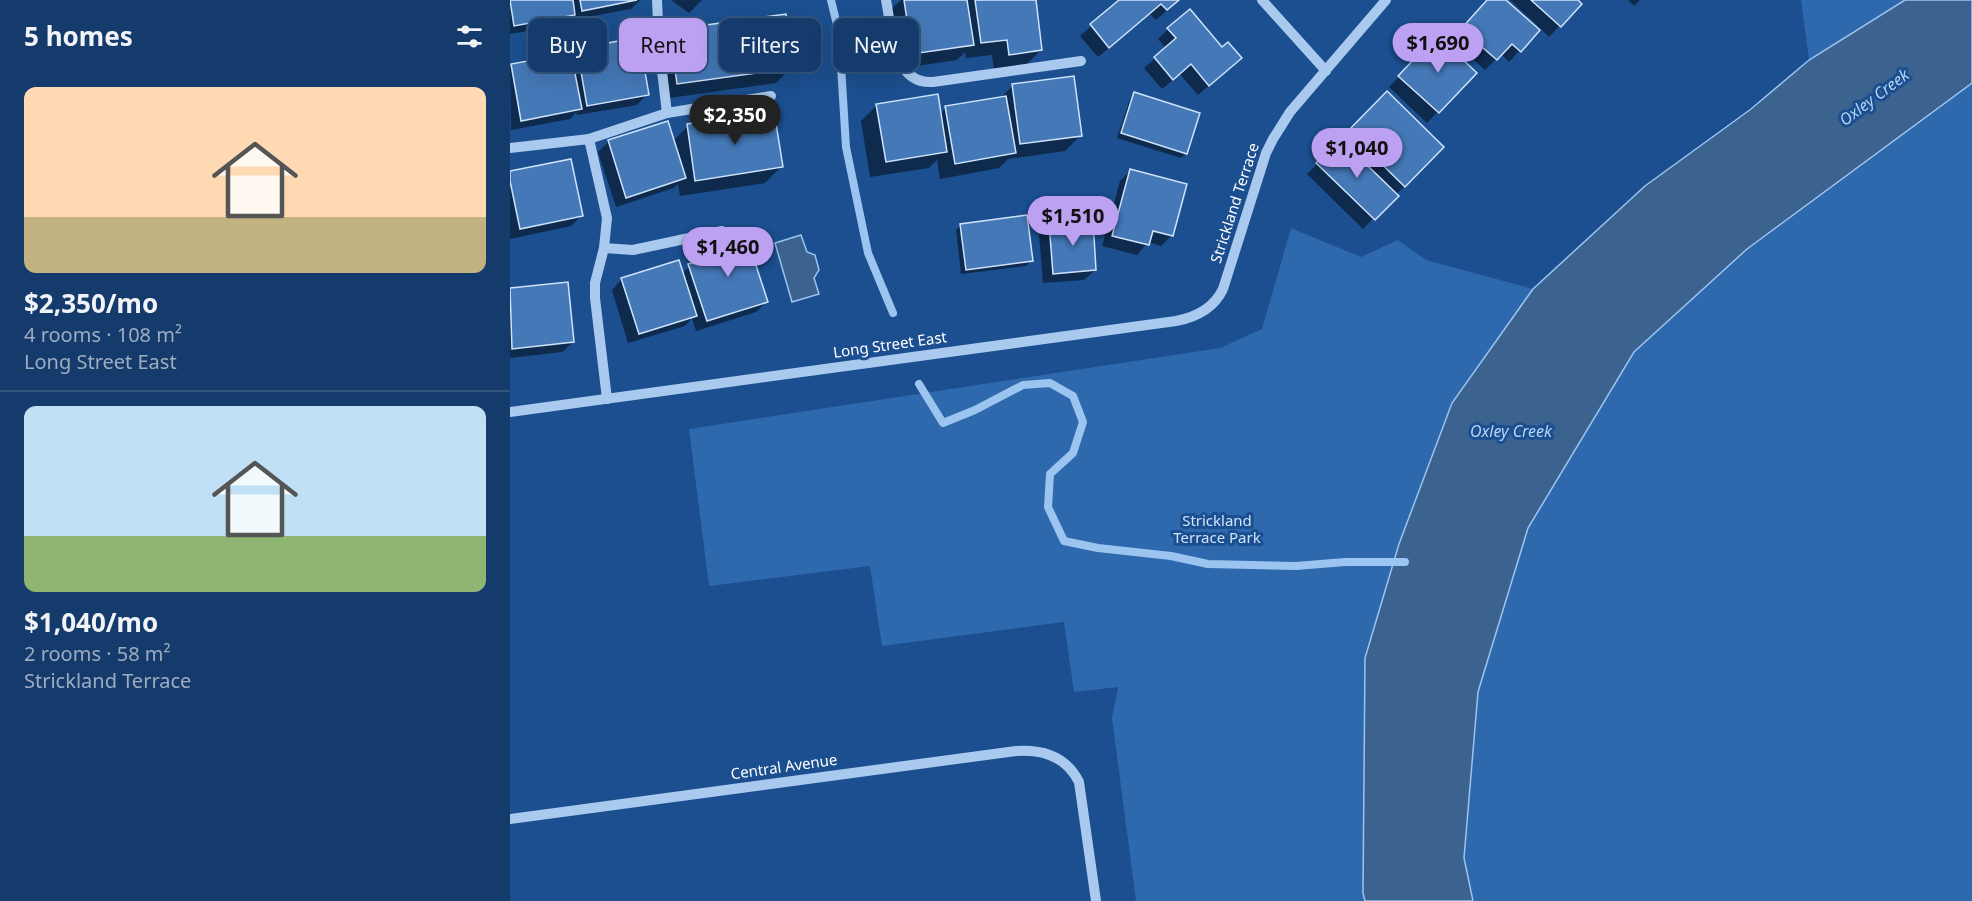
<!DOCTYPE html>
<html lang="en">
<head>
<meta charset="utf-8">
<style>
	:root { --surface:#143b6b; --page:#1d4271; --text:#f1f3f6; --muted:#9dadc1; --line:#33557e; --accent:#bca0f2 }
	body { margin:0; font-family:"Noto Sans",sans-serif; background:var(--page); color:var(--text); height:100vh; display:flex; flex-direction:column; font-size:22px; white-space:nowrap }
	* { box-sizing:border-box; margin:0 }
	p { font-size:20px; color:var(--muted) }
	.icon { flex:none; width:33px; height:33px; fill:none; stroke:currentColor; stroke-width:2; stroke-linecap:round; stroke-linejoin:round }
	.map { position:relative; flex:1; overflow:hidden }
	.details { display:flex; flex-direction:column; background:var(--surface); width:510px }
	.details>* { flex:none }
	.banner { position:absolute; left:18px; top:18px; width:570px; height:54px; display:flex; gap:12px }
	.price { position:absolute; translate:-50% -51px; padding:0 14px; border-radius:21px; background:var(--accent); color:#111; font-size:20px; line-height:39px; filter:drop-shadow(0 2px 3px #0008) }
	.price::after { content:''; position:absolute; left:50%; top:36px; width:18px; height:14px; margin-left:-9px; background:inherit; clip-path:polygon(0 0,100% 0,50% 100%) }
	.price.on { background:#222; color:#fff }
	ul { padding:0; list-style:none }
	li { display:grid; align-content:center; gap:12px; height:318px; padding:0 24px }
	li+li { border-top:2px solid var(--line) }
	li span { display:grid; place-items:center; height:186px; border-radius:12px; color:#555 }
	li>.icon { margin-inline-start:auto }
	span .icon { width:108px; height:108px; fill:#fffc; stroke-width:1 }
	li b { font-size:26px }
	h2 { display:flex; justify-content:space-between; align-items:center; height:72px; padding:0 24px; font-size:26px }
	.pill { padding:0 21px; border-radius:12px; background:var(--surface); box-shadow:0 6px 24px #0002,0 0 0 2px var(--line); font-size:21px; line-height:54px }
	.pill.on { background:var(--accent); color:#111 }
	main { display:flex; flex:1; min-height:0 }
	.map>svg:first-child { display:block }
	.green { fill:#2e69ad }
	.water { fill:#3c6290; stroke:#9cc4f0; stroke-width:1.5 }
	.shadow { fill:#0007 }
	.lines { fill:none; stroke-linecap:round; stroke-linejoin:round }
	.stream { stroke:#9cc4f0; stroke-width:8 }
	.building { fill:#4478b7; stroke:#cfe3fa; stroke-width:1.5 }
	.minor { stroke:#a9c9ee; stroke-width:10 }
	.labels { text-anchor:middle; stroke-width:6; stroke-linejoin:round; paint-order:stroke }
	.street-label { font-size:15px; fill:#fff; stroke:#1b4f8f }
	.park-label { font-size:15px; fill:#cfe3fa; stroke:#1b4f8f }
	.water-label { font-size:16px; font-style:italic; fill:#b5d3f5; stroke:#1b4f8f }
</style>
</head>
<body>
<main>
<section class="details">
<h2>5 homes<svg class="icon" aria-label="filters" viewBox="0 0 24 24"><path d="M4 7h16M4 17h16"/><circle cx="9" cy="7" r="2"/><circle cx="15" cy="17" r="2"/></svg></h2>
<ul>
<li><span style="background:linear-gradient(#ffd9b3 70%,#c2b280 0)"><svg class="icon" aria-label="home" viewBox="0 0 24 24"><path d="M3 11l9-7 9 7M6 9v11h12V9"/></svg></span><div><b>$2,350/mo</b><p>4 rooms · 108 m²</p><p>Long Street East</p></div></li>
<li><span style="background:linear-gradient(#bfe0f5 70%,#8fb573 0)"><svg class="icon" aria-label="home" viewBox="0 0 24 24"><path d="M3 11l9-7 9 7M6 9v11h12V9"/></svg></span><div><b>$1,040/mo</b><p>2 rooms · 58 m²</p><p>Strickland Terrace</p></div></li>
</ul>
</section>
<div class="map">
<svg width="1462" height="901" viewBox="0 0 1462 901">
	<rect width="100%" height="100%" fill="#1b4f8f"/>
	<g class="green">
		<polygon points="1291,0 1395,0 1299,60"/>
		<polygon points="1462,83 1462,901 963,901 954,858 968,692 1018,528 1124,352 1237,249"/>
		<polygon points="781,228 851,257 888,240 916,260 1023,289 942,403 889,544 855,658 853,893 855,901 626,901 602,718 608,687 564,692 554,622 372,646 360,566 199,586 179,429 710,348 752,329"/>
	</g>
	<g class="water">
		<polygon points="1395,0 1462,0 1462,83 1237,249 1124,352 1018,528 968,692 954,858 963,901 855,901 853,893 855,658 889,544 942,403 1023,289 1135,186 1241,109 1299,60"/>
		<polygon points="291,235 297,252 305,255 309,270 304,278 309,294 282,302 265,243"/>
	</g>
	<g class="shadow">
		<polygon points="0,0 130,0 121,9 61,20 61,18 53,25 0,34"/>
		<polygon points="161,0 192,0 179,13"/>
		<polygon points="391,0 524,0 531,50 515,66 484,70 482,55 456,58 455,52 447,60 387,69 378,12"/>
		<polygon points="611,0 668,0 646,20 640,14 588,57 570,36"/>
		<polygon points="977,0 994,0 1027,29 1029,27 1000,0 1066,0 1070,4 1039,37 1030,28 999,62 991,54 975,70 942,40"/>
		<polygon points="1118,0 1130,0 1124,6"/>
		<polygon points="658,29 712,49 730,58 688,95 670,74 652,89 634,68 656,49 648,39"/>
		<polygon points="160,31 282,67 266,83 152,99 145,47"/>
		<polygon points="916,48 965,73 917,123 879,87"/>
		<polygon points="68,50 137,94 127,105 67,115 66,112 60,119 1,130 0,67 60,54 60,58"/>
		<polygon points="503,86 571,135 555,151 498,159 489,168 430,179 427,160 419,168 360,177 351,121 367,105 429,114 436,108 490,98"/>
		<polygon points="877,93 932,147 853,229 797,174"/>
		<polygon points="625,94 676,153 671,158 607,138 620,99"/>
		<polygon points="178,126 271,167 255,183 170,196 168,184 164,188 106,207 88,152 99,141 163,141"/>
		<polygon points="620,171 662,235 651,246 638,242 627,255 592,246 610,181"/>
		<polygon points="0,173 71,216 61,226 0,239"/>
		<polygon points="540,224 585,270 574,280 533,283 529,235"/>
		<polygon points="451,225 521,261 516,266 451,274 446,230"/>
		<polygon points="195,247 256,302 246,312 186,331 182,318 175,326 118,343 102,290 112,279 172,273 186,262 184,257"/>
		<polygon points="57,284 63,342 52,352 0,358 0,290"/>
	</g>
	<g class="lines">
		<g class="stream">
			<polyline points="321,0 329,33 336,147 348,205 358,253 383,313"/>
			<polyline points="409,384 433,423 465,410 513,385 540,383 563,396 573,422 563,453 540,474 538,507 554,541 588,548 661,556 698,564 786,566 835,562 895,562"/>
		</g>
	</g>
	<g class="building">
		<polygon points="0,0 63,0 65,15 4,26"/>
		<polygon points="70,0 127,0 72,11"/>
		<polygon points="394,0 457,0 464,45 402,54"/>
		<polygon points="465,0 526,0 532,50 499,55 497,40 471,43"/>
		<polygon points="609,0 669,0 657,10 651,4 599,48 580,24"/>
		<polygon points="977,0 996,0 1030,30 1011,52 1002,44 987,60 951,29"/>
		<polygon points="1021,0 1068,0 1072,4 1051,27"/>
		<polygon points="680,9 712,47 718,42 732,58 699,86 681,64 663,80 644,57 666,38 657,28"/>
		<polygon points="276,14 283,68 167,84 160,30"/>
		<polygon points="927,35 967,73 929,113 888,76"/>
		<polygon points="129,37 139,95 77,106 67,49"/>
		<polygon points="61,53 72,109 11,121 1,64"/>
		<polygon points="564,76 572,136 510,144 502,84"/>
		<polygon points="877,91 934,147 895,187 838,131"/>
		<polygon points="624,92 690,113 677,154 611,133"/>
		<polygon points="428,94 437,152 376,162 366,104"/>
		<polygon points="496,96 506,153 445,164 435,106"/>
		<polygon points="264,111 273,167 185,181 177,124"/>
		<polygon points="158,121 176,178 116,198 98,140"/>
		<polygon points="830,139 889,196 865,220 806,163"/>
		<polygon points="61,159 73,216 10,229 0,181 0,171"/>
		<polygon points="620,169 677,184 663,236 643,231 639,245 602,236"/>
		<polygon points="517,215 523,261 456,270 450,224"/>
		<polygon points="583,220 586,270 543,274 539,223"/>
		<polygon points="235,232 258,302 197,321 178,264 198,258 194,246"/>
		<polygon points="169,260 187,316 129,334 111,278"/>
		<polygon points="58,282 64,342 2,349 0,288"/>
	</g>
	<g class="lines">
		<g class="minor">
			<polyline points="147,0 149,46 157,113"/>
			<path d="M376 0C382 29 382 85 423 82L571 61"/>
			<polyline points="752,0 816,71"/>
			<polyline points="79,139 157,113 261,96"/>
			<polyline points="0,148 79,139 97,218 94,248 123,250 212,231"/>
			<polyline points="94,248 85,283 85,298 97,399"/>
			<path d="M0 412 666 321C687 317 704 308 713 289L756 153 763 139 780 112 876 0"/>
			<path d="M0 819 506 751C533 749 556 756 569 782L586 901"/>
		</g>
	</g>
	<g class="labels">
		<g class="street-label">
			<text transform="translate(725 203) rotate(-72)" y="5">Strickland Terrace</text>
			<text transform="translate(380 345) rotate(-8)" y="5">Long Street East</text>
			<text transform="translate(274 767) rotate(-8)" y="5">Central Avenue</text>
		</g>
		<g class="park-label">
			<text x="707" y="526">Strickland<tspan x="707" dy="17">Terrace Park</tspan></text>
		</g>
		<g class="water-label">
			<text transform="translate(1364 97) rotate(-37)" y="6">Oxley Creek</text>
			<text x="1001" y="437">Oxley Creek</text>
		</g>
	</g>
</svg>
<b class="price" style="left:928px;top:74px">$1,690</b>
<b class="price on" style="left:225px;top:146px">$2,350</b>
<b class="price" style="left:847px;top:179px">$1,040</b>
<b class="price" style="left:563px;top:247px">$1,510</b>
<b class="price" style="left:218px;top:278px">$1,460</b>
<div class="banner">
<a class="pill">Buy</a>
<a class="pill on">Rent</a>
<a class="pill">Filters</a>
<a class="pill">New</a>
</div>
</div>
</main>
</body>
</html>
